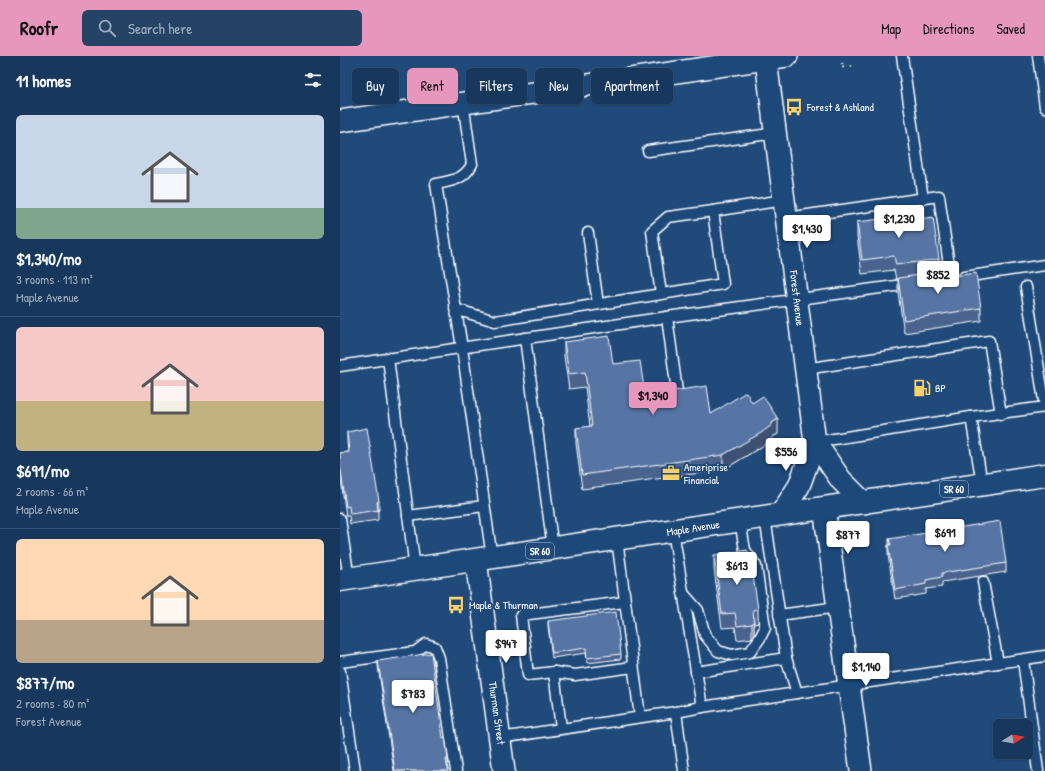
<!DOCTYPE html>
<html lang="en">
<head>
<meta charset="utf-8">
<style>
	:root { --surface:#17385c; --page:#244365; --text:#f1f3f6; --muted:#9eacbb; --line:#365272; --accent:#e797bd }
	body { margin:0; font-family:"Patrick Hand",sans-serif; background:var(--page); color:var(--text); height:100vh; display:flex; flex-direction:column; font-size:15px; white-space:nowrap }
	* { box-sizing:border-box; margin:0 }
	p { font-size:13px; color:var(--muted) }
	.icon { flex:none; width:22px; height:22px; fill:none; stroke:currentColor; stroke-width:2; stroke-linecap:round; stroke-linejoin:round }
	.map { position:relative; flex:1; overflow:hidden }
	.drawer { display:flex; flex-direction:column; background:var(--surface); width:340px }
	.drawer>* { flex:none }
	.hud { position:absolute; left:12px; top:12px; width:380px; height:36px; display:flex; gap:8px }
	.needle { width:26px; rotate:79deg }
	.controls { position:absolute; left:653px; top:663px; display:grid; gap:8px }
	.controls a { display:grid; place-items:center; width:40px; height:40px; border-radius:6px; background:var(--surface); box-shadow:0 1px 3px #0004,0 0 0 1px var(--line); font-size:20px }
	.price { position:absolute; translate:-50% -34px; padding:0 9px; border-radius:4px; background:#fff; color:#222; font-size:13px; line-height:26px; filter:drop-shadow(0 1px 2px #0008) }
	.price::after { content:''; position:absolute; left:50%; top:24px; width:12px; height:9px; margin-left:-6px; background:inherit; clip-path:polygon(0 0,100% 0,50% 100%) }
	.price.selected { background:var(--accent); color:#111 }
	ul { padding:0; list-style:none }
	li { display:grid; align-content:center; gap:8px; height:212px; padding:0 16px }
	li+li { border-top:1px solid var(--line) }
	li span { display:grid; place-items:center; height:124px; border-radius:6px; color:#555 }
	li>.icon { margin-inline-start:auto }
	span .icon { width:72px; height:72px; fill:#fffc; stroke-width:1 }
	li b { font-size:17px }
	h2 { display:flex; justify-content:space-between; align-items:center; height:48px; padding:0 16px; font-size:17px }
	.chip { padding:0 14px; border-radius:6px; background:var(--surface); box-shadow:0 1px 3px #0004,0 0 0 1px var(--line); font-size:14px; line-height:36px }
	.chip.selected { background:var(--accent); color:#111 }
	header { display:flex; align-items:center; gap:24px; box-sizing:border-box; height:56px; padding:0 20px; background:var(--accent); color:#111 }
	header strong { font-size:19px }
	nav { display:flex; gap:22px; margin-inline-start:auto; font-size:14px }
	.search { width:280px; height:36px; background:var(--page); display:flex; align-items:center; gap:10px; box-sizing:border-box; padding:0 14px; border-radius:6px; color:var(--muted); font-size:15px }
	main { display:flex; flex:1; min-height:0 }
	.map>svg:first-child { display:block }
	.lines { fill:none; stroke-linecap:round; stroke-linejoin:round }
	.lane-casing { stroke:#fff; stroke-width:13 }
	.street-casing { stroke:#fff; stroke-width:24 }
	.primary-casing { stroke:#fff; stroke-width:25 }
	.path { stroke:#fff; stroke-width:2.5; stroke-dasharray:1 3; stroke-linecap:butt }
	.lane { stroke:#1f4a7a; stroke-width:10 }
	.street { stroke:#1f4a7a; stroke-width:21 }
	.primary { stroke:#1f4a7a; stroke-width:22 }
	.wall { fill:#4a648e; stroke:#fff }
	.shaded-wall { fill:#3c5174; stroke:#fff }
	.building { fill:#5674a5; stroke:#fff }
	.labels { text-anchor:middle; stroke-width:4; stroke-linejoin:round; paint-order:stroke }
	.shield { fill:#1f4a7a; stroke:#bcc9d7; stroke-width:1 }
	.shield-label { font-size:10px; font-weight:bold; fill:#fff }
	.poi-label { font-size:11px; fill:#fff; stroke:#1f4a7a; text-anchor:start }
	.street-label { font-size:11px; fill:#fff; stroke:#1f4a7a }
</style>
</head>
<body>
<header>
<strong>Roofr</strong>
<div class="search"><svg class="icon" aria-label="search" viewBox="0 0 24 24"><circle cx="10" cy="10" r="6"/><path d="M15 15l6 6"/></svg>Search here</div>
<nav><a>Map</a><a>Directions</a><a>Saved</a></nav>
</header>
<main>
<section class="drawer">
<h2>11 homes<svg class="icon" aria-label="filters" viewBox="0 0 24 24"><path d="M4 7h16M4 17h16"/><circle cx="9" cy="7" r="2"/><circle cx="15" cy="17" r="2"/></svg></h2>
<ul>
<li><span style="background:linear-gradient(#c9d6e8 75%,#7fa58c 0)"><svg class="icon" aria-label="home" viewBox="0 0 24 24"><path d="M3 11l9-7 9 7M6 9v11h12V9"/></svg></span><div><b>$1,340/mo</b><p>3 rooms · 113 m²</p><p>Maple Avenue</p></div></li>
<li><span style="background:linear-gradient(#f6c9c9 60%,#c2b280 0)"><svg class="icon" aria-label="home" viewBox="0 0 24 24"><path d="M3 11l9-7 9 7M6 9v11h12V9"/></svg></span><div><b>$691/mo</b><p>2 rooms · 66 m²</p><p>Maple Avenue</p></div></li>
<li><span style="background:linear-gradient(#ffd9b3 65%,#b9a48a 0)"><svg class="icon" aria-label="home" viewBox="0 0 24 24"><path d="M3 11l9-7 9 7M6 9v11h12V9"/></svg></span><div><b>$877/mo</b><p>2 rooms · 80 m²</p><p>Forest Avenue</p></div></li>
</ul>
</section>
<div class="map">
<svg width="705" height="715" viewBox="0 0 705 715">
	<rect width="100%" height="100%" fill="#1f4a7a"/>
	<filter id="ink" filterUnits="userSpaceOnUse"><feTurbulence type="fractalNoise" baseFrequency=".025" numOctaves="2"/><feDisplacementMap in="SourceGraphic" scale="8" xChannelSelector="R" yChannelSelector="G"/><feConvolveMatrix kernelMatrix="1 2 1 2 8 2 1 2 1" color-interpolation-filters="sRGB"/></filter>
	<g filter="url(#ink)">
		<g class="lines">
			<g class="lane-casing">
				<g id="lane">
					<polyline points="562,0 583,143"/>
					<polyline points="698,0 705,51"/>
					<path d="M123 46 132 108C125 123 112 125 96 128L122 292 152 502"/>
					<polyline points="308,95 436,77"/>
					<polyline points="447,162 599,140 611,223"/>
					<polyline points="248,177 258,248"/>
					<polyline points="624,221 705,209"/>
					<polyline points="686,231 705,351"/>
					<polyline points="321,238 312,175 328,161 373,155"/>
					<polyline points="115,253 155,265 383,228 373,155 444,144"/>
					<polyline points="327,261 338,343"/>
					<polyline points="185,282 213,493"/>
					<polyline points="48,302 75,513"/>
					<polyline points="0,310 327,261 570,228"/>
					<polyline points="465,313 649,285 661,358"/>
					<polyline points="475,386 631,361"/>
					<polyline points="642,428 631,361 705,351"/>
					<polyline points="68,460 144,450"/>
					<polyline points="425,461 446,602 457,637"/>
					<polyline points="0,463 9,523"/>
					<polyline points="333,475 362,651"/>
					<polyline points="277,483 300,661"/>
					<polyline points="643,526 658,607"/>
					<polyline points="343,537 358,554 365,579 378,595 392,599 410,596 420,582 425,572 416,510 405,494 400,465"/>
					<polyline points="285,546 181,559 188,619 214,616 235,619 293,611"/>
					<polyline points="439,559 498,551"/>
					<polyline points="148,595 185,590"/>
					<polyline points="683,604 698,715"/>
					<polyline points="0,606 75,596 86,588 95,591 99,602 116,715"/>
					<polyline points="0,615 15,715"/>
					<polyline points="214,616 221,672"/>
					<polyline points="356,616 446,602"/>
					<polyline points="336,656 344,715"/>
					<polyline points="160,682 336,656 362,651 705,600"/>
				</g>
			</g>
			<g class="street-casing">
				<g id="street">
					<polyline points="426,4 475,386 459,430 441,458"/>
					<polyline points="0,65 447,0"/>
					<polyline points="475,386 501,424 524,447"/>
					<polyline points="484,452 521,715"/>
					<polyline points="136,504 164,715"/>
				</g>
			</g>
			<g class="primary-casing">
				<polyline id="primary" points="0,524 705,419"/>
			</g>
			<polyline class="path" points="502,7 503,11 513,10"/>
			<use href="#lane" class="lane"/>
			<use href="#street" class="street"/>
			<use href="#primary" class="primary"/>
		</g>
		<g class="wall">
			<polygon points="574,164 599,203 599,216 601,222 641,252 641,265 564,277 558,236 558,223 556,223 554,214 522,218 517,180 517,166"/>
			<polygon points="224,286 273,308 305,339 371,358 412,347 438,378 432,381 432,384 421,391 383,414 242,433 236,387 236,372 250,371 245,331 229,333 224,300"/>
			<polygon points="7,376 39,454 38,455 38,464 10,468 9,460 6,460 0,417 0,397 8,396 7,385"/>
			<polygon points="549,483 666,507 666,516 602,526 602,531 586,533 586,538 555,543 548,499 548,489 549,489"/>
			<polygon points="374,499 418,553 418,567 414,568 414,579 412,582 397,584 395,571 382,572 374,513"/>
			<polygon points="208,565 281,598 281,603 247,607 246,597 212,602 208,570"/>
			<polygon points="38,605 103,682 108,703 108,708 107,708 108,715 54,715 38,610"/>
		</g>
		<g class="shaded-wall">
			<polygon points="438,363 438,378 432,381 432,384 421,391 383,414 383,399"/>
			<polygon points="39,445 39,454 38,455 37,446"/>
			<polygon points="414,565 414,579 412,582 412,568"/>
		</g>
		<g class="building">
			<polygon points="573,159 574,164 593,161 599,203 556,209 554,200 522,204 517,166"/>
			<polygon points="600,216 601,222 636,217 641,252 564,264 558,222"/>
			<polygon points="269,280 273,308 300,305 305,339 367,330 371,358 406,336 412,347 423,340 438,363 432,367 432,369 421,377 383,399 242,419 236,372 252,370 245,316 229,318 224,286"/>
			<polygon points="27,372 39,445 37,446 38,454 10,458 9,450 6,451 0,408 0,397 9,396 7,376"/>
			<polygon points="660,465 666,507 602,517 602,521 586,524 586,528 555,534 548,489 551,489 549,483"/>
			<polygon points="407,494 410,499 418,553 413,554 414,565 412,568 397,570 395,557 382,558 374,499"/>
			<polygon points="276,556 281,598 247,602 246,592 212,597 208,565"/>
			<polygon points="91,597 103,682 105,681 108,703 106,703 108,715 55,715 38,605"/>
		</g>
	</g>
	<defs>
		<g id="bus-bare" transform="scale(1.38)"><path d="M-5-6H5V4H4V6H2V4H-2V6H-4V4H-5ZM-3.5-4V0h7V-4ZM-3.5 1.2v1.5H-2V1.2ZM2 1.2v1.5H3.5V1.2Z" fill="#ffd166" stroke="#1f4a7a" stroke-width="2.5" paint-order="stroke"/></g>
		<g id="fuel-bare" transform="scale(1.38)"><path d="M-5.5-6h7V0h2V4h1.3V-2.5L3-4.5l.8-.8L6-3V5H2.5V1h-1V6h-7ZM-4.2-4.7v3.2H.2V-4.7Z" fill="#ffd166" stroke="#1f4a7a" stroke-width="2.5" paint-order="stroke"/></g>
		<g id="office-bare" transform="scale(1.38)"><path d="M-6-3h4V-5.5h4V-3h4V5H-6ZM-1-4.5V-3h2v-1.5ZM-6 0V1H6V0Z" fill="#ffd166" stroke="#1f4a7a" stroke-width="2.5" paint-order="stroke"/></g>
	</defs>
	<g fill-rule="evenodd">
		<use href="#bus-bare" x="454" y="51"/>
		<use href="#fuel-bare" x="582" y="332"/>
		<use href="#office-bare" x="331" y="417"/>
		<use href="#bus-bare" x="116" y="549"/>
	</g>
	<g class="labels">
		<g class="shield">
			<rect x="600" y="425" width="28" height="16" rx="3"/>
			<rect x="186" y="487" width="28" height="16" rx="3"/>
		</g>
		<g class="shield-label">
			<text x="614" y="437">SR 60</text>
			<text x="200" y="499">SR 60</text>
		</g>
		<g class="poi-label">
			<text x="467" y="55">Forest &amp; Ashland</text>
			<text x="595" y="336">BP</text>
			<text x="344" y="415">Ameriprise<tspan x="344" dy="13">Financial</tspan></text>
			<text x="129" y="553">Maple &amp; Thurman</text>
		</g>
		<g class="street-label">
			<text transform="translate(457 242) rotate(83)" y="4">Forest Avenue</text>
			<text transform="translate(353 472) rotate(-9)" y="4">Maple Avenue</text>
			<text transform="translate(157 657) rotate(82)" y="4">Thurman Street</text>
		</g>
	</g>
</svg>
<div class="controls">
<a><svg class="needle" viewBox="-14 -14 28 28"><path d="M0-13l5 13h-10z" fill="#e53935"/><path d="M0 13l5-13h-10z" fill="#9eacbb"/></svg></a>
</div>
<b class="price" style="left:559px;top:183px">$1,230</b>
<b class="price" style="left:467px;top:193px">$1,430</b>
<b class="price" style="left:598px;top:239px">$852</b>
<b class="price selected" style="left:313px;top:360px">$1,340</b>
<b class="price" style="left:446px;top:416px">$556</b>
<b class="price" style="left:605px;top:497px">$691</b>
<b class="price" style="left:508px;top:499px">$877</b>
<b class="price" style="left:397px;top:530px">$613</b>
<b class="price" style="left:166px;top:608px">$947</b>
<b class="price" style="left:526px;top:631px">$1,140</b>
<b class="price" style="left:73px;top:658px">$783</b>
<div class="hud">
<a class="chip">Buy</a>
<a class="chip selected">Rent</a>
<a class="chip">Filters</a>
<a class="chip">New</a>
<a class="chip">Apartment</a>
</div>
</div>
</main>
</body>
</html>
